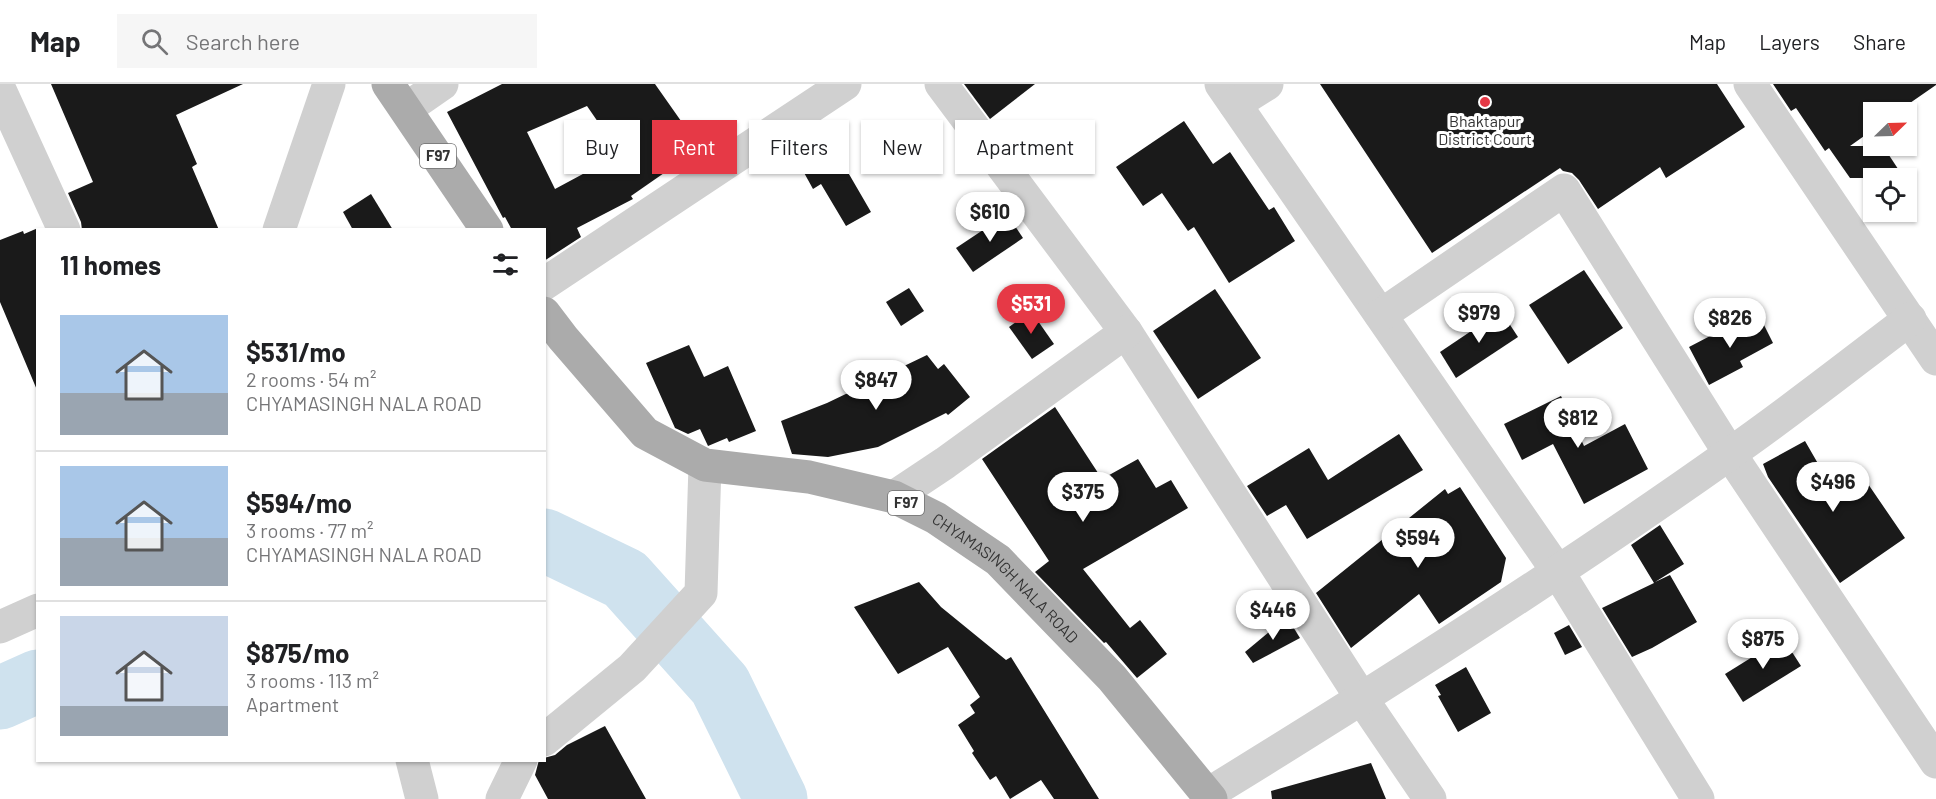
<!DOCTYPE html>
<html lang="en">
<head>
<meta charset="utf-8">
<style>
	:root { --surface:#fff; --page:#f6f6f6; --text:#202124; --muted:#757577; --line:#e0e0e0; --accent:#e63946 }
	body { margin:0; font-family:Barlow,sans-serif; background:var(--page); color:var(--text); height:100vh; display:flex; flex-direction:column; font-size:22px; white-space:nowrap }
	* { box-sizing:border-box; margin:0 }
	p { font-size:20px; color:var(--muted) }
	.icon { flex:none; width:33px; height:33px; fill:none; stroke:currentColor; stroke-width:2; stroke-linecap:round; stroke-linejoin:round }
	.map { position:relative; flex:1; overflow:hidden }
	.sheet { position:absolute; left:36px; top:144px; width:510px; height:534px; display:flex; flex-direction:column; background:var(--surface); border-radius:0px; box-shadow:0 2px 4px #0004 }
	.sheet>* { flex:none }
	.guide { position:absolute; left:564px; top:36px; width:570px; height:54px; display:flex; gap:12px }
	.needle { width:39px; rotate:67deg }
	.tools { position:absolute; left:1863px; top:18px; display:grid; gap:12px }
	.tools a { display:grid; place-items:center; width:54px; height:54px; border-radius:0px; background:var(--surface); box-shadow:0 2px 4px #0004; font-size:30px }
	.price { position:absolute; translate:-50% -51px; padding:0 14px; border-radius:21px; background:#fff; color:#222; font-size:20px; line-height:39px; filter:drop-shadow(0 2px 3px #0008) }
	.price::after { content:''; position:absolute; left:50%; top:36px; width:18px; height:14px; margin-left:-9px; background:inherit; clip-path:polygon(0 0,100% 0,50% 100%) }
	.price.current { background:var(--accent); color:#fff }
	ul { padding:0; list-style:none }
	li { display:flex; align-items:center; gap:18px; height:150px; padding:0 24px }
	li+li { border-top:2px solid var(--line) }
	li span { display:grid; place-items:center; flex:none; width:168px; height:120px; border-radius:0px; color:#555 }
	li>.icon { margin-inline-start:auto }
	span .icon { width:72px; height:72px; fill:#fffc; stroke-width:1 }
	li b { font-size:26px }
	h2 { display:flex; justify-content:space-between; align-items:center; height:72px; padding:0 24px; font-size:26px }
	.chip { padding:0 21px; border-radius:0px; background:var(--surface); box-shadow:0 2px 4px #0004; font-size:21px; line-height:54px }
	.chip.current { background:var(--accent); color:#fff }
	header { display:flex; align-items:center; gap:36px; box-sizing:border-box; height:84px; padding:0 30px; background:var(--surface); border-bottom:2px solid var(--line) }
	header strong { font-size:28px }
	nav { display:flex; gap:33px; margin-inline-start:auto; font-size:21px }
	.search { width:420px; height:54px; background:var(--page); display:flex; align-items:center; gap:15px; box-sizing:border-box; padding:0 21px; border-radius:0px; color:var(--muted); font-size:22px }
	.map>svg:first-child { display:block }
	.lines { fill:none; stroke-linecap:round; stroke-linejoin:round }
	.river { stroke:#cfe2ee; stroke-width:63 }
	.building { fill:#1a1a1a; fill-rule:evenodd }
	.minor { stroke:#d0d0d0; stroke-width:33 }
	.major { stroke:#ababab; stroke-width:33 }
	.poi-dot { fill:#e63946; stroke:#fff; stroke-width:2 }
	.labels { text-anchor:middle; stroke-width:6; stroke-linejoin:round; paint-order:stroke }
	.shield { fill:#fff; stroke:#707070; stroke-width:1.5 }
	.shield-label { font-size:15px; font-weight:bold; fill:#333 }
	.poi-label { font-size:16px; fill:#333; stroke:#fff }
	.street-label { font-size:16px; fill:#333; stroke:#fff }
</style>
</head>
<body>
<header>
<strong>Map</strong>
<div class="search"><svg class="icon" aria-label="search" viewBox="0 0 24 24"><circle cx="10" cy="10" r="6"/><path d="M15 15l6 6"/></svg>Search here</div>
<nav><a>Map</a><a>Layers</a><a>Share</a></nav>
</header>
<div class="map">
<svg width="1936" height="715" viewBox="0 0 1936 715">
	<rect width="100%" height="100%" fill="#fff"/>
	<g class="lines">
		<g class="river">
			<polyline points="544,456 625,495 720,601 776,715"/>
			<polyline points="0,614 38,597"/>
		</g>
	</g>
	<g class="building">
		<polygon points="51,0 243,0 176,31 197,80 192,83 219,146 82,146 81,138 68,109 93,98"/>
		<path d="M502 0H655L700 64 631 112 633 115 577 144 581 153 544 177V146H512L505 133 503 134 447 28ZM587 22 620 70 555 105 527 48Z"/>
		<polygon points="964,0 1035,0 990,35"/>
		<polygon points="1320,0 1717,0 1745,43 1666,94 1660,83 1598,125 1579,96 1572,89 1563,87 1560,84 1432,169"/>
		<polygon points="1773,0 1936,0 1936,1 1897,28 1874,28 1874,45 1850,62 1883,62 1904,94 1850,94 1829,64 1825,67 1796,24 1791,27"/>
		<polygon points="1184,37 1213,80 1230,68 1269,126 1274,123 1295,157 1229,199 1194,143 1188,147 1162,109 1143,122 1116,83"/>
		<polygon points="824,47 871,128 846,142 821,100 813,105 791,65"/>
		<polygon points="371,110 393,146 353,146 343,128"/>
		<polygon points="1007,130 1023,154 973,188 956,164"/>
		<polygon points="38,144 38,306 37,306 0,218 0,156 23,147 24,150"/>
		<polygon points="1584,186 1623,244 1568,280 1529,221"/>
		<polygon points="909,204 924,227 901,242 886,218"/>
		<polygon points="1215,205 1261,274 1198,315 1153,247"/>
		<polygon points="1031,227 1054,260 1032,275 1009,243"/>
		<polygon points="1501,227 1518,253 1456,294 1440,268"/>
		<polygon points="1760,233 1773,259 1740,277 1743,283 1709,301 1689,263 1735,239 1738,245"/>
		<polygon points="689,261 704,293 728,282 756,347 729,358 727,354 708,362 700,345 688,350 675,344 646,279"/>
		<polygon points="927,271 938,285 944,280 970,313 948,331 946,329 878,363 828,373 792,370 781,337 827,319"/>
		<polygon points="1561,312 1584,362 1625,340 1648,385 1584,420 1553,360 1522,376 1504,340"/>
		<polygon points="1055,323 1102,395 1138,375 1156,404 1171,396 1188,424 1083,485 1130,544 1140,536 1167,570 1137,594 1106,558 1104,559 1035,488 1049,477 982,375"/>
		<polygon points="1399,350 1423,386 1307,455 1286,421 1267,432 1247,402 1309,364 1328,396"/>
		<polygon points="1805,357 1839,416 1866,397 1905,454 1840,499 1768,393 1763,380"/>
		<polygon points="1460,403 1506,474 1501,498 1439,540 1419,510 1351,564 1316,509 1445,405 1448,410"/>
		<polygon points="1660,441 1684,480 1655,498 1670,491 1697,538 1652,564 1632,573 1602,524 1654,499 1631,461"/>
		<polygon points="919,498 941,523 1006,576 1011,573 1099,715 1054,715 1041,696 1010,715 996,692 990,696 972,669 974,667 958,641 975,629 970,621 980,613 948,563 898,590 854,523"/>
		<polygon points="1287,533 1300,554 1253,579 1245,568"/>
		<polygon points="1569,541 1582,563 1565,571 1554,549"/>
		<polygon points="1783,554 1801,582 1743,618 1725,590"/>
		<polygon points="1466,583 1491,629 1458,648 1438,612 1441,611 1435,601"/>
		<polygon points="605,642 646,715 548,715 535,691 539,676 544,676 544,674 555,671 567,661"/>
		<polygon points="1371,679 1386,715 1272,715 1271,707"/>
	</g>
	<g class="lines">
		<g class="minor">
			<polyline points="941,0 1126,248 1362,615 1430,715"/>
			<polyline points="1221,0 1558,488 1698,715"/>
			<polyline points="1750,0 1936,275"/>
			<polyline points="0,6 64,146"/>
			<polyline points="1235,20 1267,0"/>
			<polyline points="406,25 442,0"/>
			<polyline points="279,146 329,0"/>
			<polyline points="544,200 845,0"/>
			<polyline points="1381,231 1564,106 1730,370 1936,678"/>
			<polyline points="894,413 945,379 1126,248"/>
			<polyline points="0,543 38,526"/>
			<polyline points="544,656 632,584 701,509 705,381"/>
			<polyline points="412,676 422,715"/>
			<path d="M1208 710C1384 602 1559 491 1728 371 1790 328 1849 281 1910 235"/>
			<polyline points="502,715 521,676"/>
		</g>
		<g class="major">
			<polyline points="388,0 487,146"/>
			<path id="s1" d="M544 229 563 254 645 349 705 381 809 393 894 413 936 434 998 476 1112 594 1211 715"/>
		</g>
	</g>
	<circle class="poi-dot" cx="1485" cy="18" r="6"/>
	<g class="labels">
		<g class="shield">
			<rect x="420" y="60" width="36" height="24" rx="4.5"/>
			<rect x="888" y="407" width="36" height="24" rx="4.5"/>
		</g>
		<g class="shield-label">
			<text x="438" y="77">F97</text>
			<text x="906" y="424">F97</text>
		</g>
		<g class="poi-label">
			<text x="1485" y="43">Bhaktapur<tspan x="1485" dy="18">District Court</tspan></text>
		</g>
		<g class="street-label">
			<text dy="6" stroke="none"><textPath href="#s1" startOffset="556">CHYAMASINGH NALA ROAD</textPath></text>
		</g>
	</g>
</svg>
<div class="tools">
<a><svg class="needle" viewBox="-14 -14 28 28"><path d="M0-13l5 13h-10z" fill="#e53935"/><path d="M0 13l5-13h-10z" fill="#757577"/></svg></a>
<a><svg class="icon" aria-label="locate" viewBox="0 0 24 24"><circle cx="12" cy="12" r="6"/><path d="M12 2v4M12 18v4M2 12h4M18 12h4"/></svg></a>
</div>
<b class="price" style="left:990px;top:159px">$610</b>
<b class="price current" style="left:1031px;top:251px">$531</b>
<b class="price" style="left:1479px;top:260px">$979</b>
<b class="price" style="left:1730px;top:265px">$826</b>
<b class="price" style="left:876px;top:327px">$847</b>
<b class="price" style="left:1578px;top:365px">$812</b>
<b class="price" style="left:1833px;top:429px">$496</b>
<b class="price" style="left:1083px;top:439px">$375</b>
<b class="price" style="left:1418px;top:485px">$594</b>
<b class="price" style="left:1273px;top:557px">$446</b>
<b class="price" style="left:1763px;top:586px">$875</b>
<div class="guide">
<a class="chip">Buy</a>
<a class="chip current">Rent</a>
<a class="chip">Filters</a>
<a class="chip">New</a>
<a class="chip">Apartment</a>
</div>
<section class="sheet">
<h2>11 homes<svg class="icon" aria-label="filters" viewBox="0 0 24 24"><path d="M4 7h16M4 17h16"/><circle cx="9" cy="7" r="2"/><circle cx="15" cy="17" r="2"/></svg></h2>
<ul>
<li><span style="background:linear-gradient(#a9c7e8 65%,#9aa5b1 0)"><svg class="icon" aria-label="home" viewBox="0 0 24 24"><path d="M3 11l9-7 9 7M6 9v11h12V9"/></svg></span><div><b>$531/mo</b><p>2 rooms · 54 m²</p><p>CHYAMASINGH NALA ROAD</p></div></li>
<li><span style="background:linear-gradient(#a9c7e8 60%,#9aa5b1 0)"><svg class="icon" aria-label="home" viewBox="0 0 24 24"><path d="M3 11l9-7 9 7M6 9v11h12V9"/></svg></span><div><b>$594/mo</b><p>3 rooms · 77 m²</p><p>CHYAMASINGH NALA ROAD</p></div></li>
<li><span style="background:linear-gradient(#c9d6e8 75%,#9aa5b1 0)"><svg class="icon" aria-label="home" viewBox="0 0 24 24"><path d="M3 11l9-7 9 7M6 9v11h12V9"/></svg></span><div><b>$875/mo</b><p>3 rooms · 113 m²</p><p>Apartment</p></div></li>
</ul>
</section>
</div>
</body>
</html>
